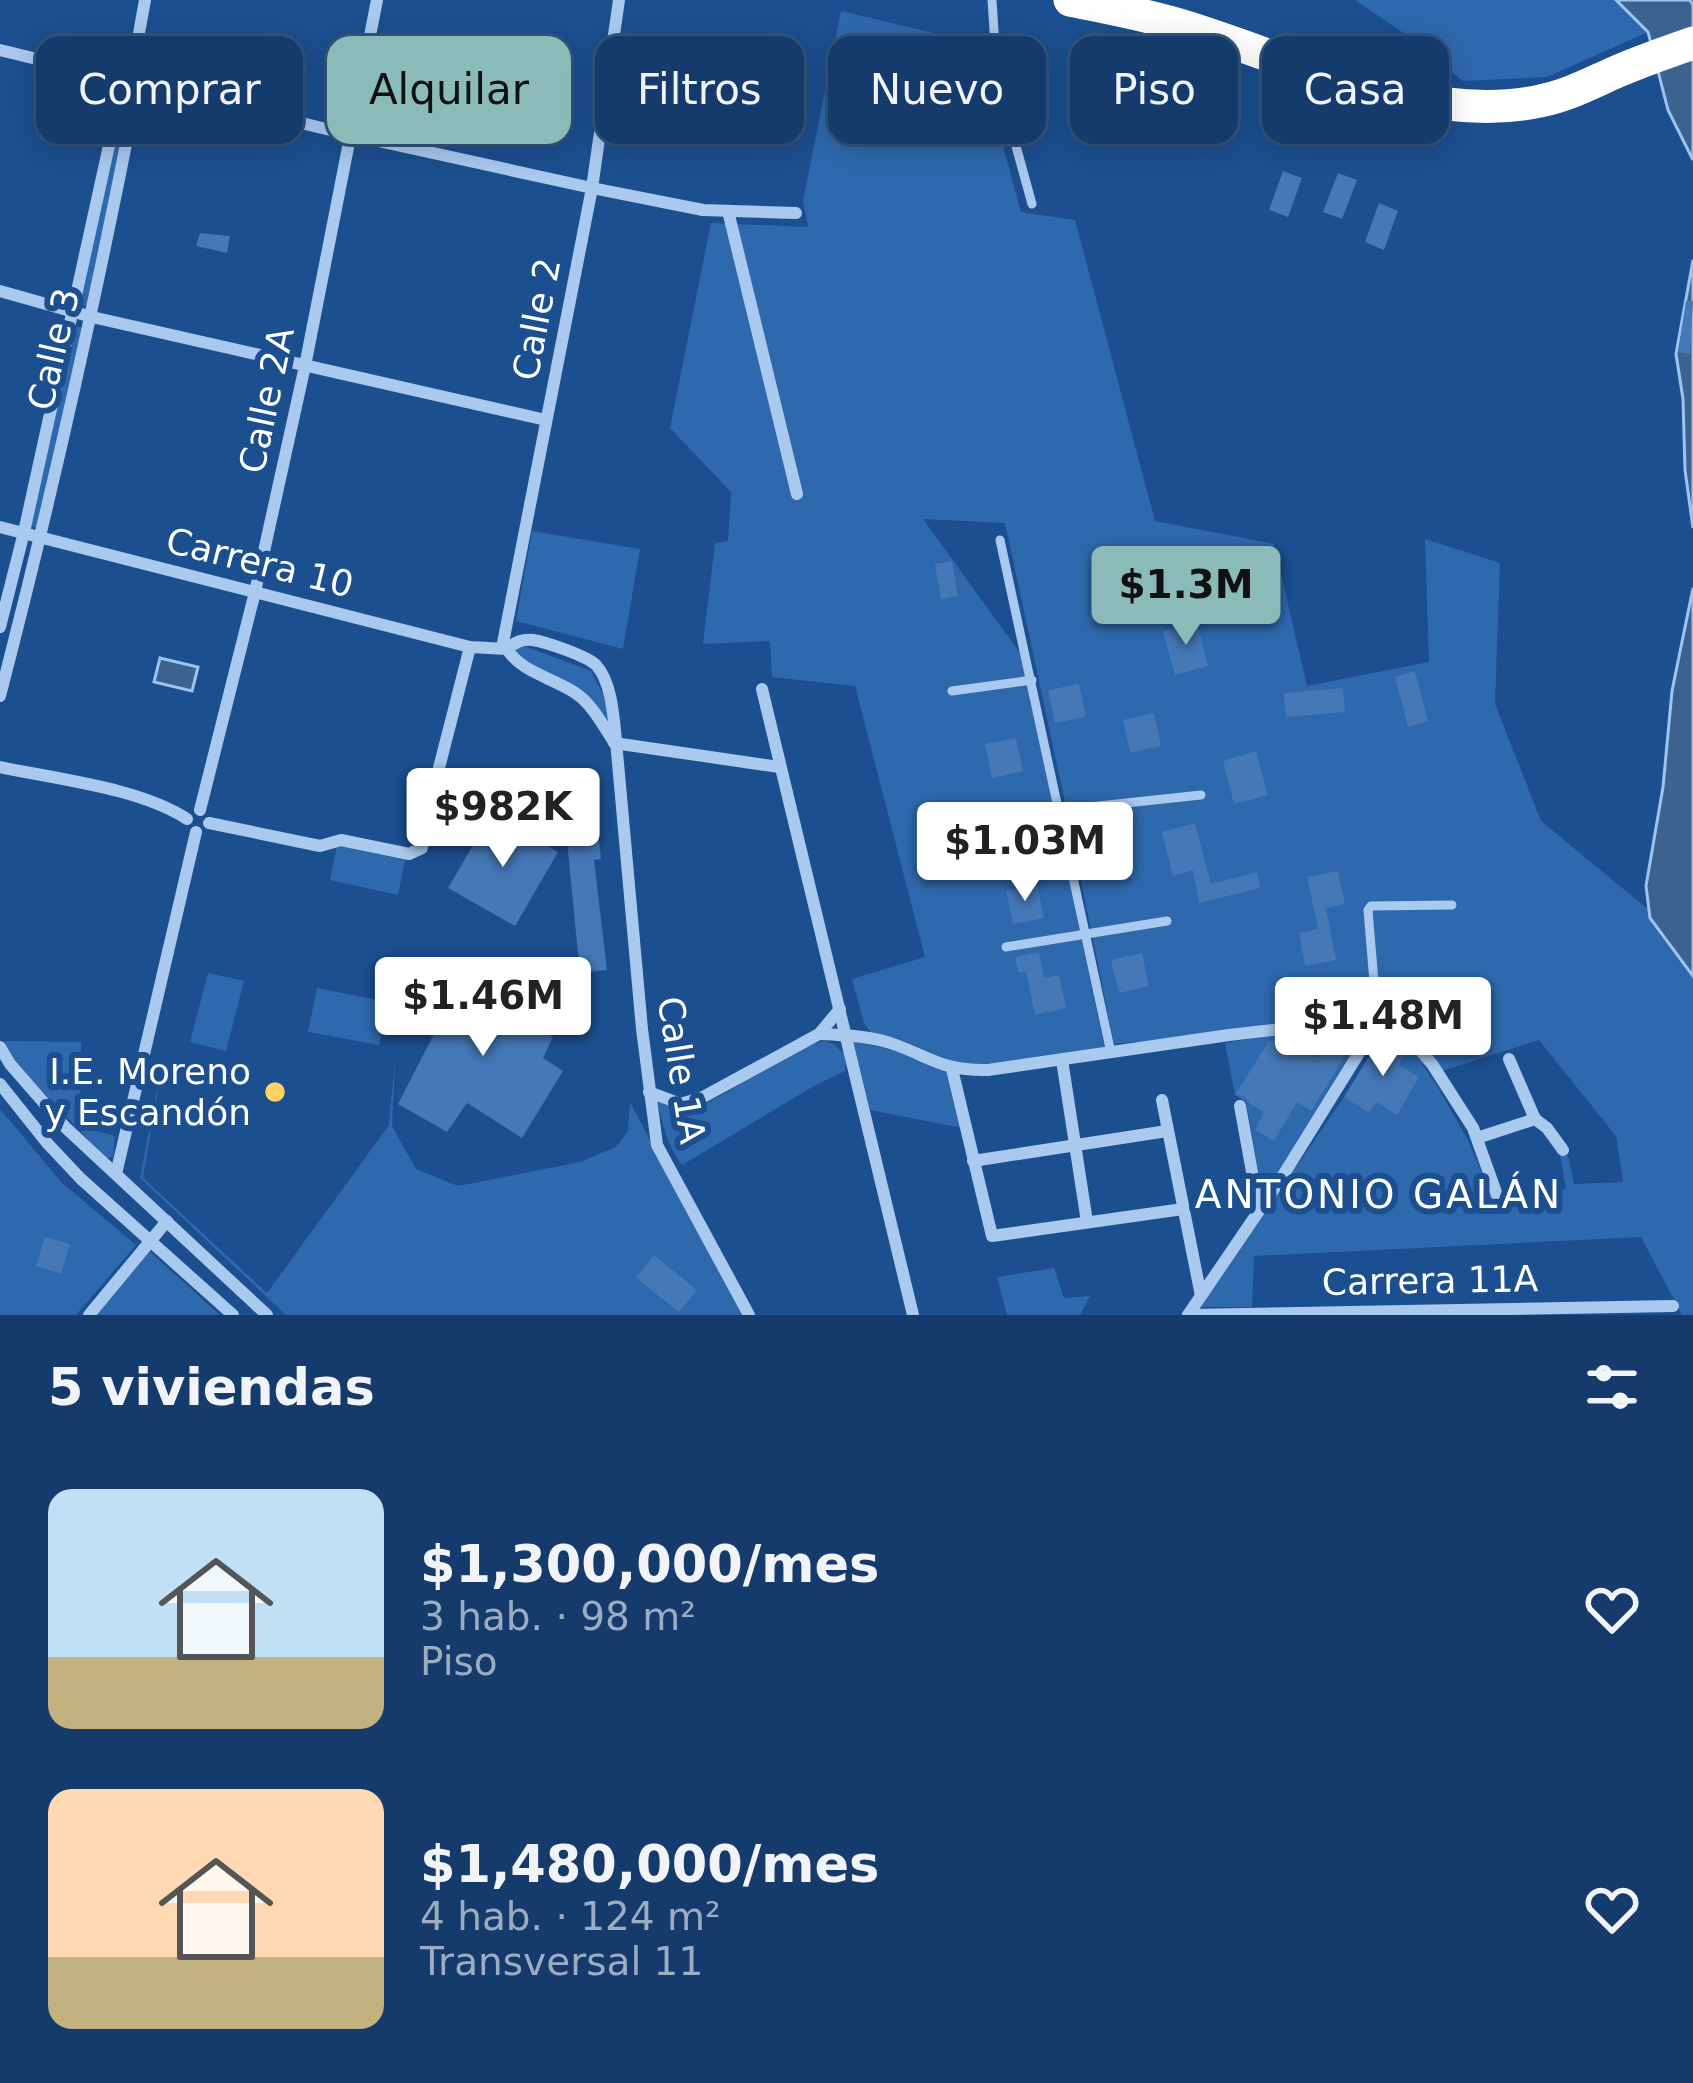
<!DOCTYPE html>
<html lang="es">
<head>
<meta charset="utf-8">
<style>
	:root { --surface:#143b6b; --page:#214673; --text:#f1f3f6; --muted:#9dadc1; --line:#33557e; --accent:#8bbbb9 }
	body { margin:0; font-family:"DejaVu Sans",sans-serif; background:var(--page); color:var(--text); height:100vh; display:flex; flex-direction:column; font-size:45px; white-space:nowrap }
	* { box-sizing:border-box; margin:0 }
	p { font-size:39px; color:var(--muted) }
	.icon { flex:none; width:66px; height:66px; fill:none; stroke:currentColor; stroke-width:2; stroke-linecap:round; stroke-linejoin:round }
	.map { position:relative; height:1315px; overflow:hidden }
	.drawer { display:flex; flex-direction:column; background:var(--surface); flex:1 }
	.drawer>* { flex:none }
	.banner { position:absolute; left:36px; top:36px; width:1623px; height:108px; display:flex; gap:24px }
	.price { position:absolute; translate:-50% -102px; padding:0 27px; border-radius:12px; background:#fff; color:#222; font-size:39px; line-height:78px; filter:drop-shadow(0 3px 6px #0008) }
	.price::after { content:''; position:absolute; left:50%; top:72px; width:36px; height:27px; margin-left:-18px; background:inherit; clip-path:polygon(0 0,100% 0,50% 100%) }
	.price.active { background:var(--accent); color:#111 }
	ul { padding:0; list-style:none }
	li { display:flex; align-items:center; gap:36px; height:300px; padding:0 48px }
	li span { display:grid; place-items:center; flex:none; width:336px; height:240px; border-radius:24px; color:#555 }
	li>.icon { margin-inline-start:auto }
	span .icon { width:144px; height:144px; fill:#fffc; stroke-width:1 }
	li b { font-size:51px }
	h2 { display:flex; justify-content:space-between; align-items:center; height:144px; padding:0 48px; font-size:51px }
	.tag { padding:0 42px; border-radius:24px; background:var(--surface); box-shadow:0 6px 30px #0003,0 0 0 3px var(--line); font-size:42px; line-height:108px }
	.tag.active { background:var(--accent); color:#111 }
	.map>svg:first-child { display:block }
	.green { fill:#2e69ad }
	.water { fill:#3c6290; stroke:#9cc4f0; stroke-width:3 }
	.building { fill:#4478b7 }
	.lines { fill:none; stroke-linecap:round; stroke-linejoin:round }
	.lane { stroke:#a9c9ee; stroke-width:9 }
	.street { stroke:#a9c9ee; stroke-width:12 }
	.highway { stroke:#fff; stroke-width:33 }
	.poi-dot { fill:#ffd166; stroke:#1b4f8f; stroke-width:4.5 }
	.labels { text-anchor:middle; stroke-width:12; stroke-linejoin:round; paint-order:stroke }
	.street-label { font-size:36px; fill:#fff; stroke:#1b4f8f }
	.poi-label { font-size:36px; fill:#fff; stroke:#1b4f8f; text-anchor:end }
	.neighbourhood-label { font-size:39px; letter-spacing:3px; fill:#fff; stroke:#1b4f8f }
</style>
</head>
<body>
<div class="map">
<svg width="1693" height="1315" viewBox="0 0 1693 1315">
	<rect width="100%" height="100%" fill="#1b4f8f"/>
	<g class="green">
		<polygon points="1355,0 1616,0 1648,32 1547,77 1463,81 1402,32"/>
		<path d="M841 11 934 33 935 74 984 77 1021 212 1075 220 1155 521 1274 544 1307 686 1429 662 1425 539 1500 563 1495 704 1541 821 1649 910 1693 976V1315H1682L1641 1237 1254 1256 1252 1307H1200L1344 1097 1383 1034 1417 1056 1437 1086 1468 1140 1494 1202 1566 1189 1560 1155H1568L1574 1184 1623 1182 1616 1136 1539 1040 1442 1071C1433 1055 1421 1034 1404 1024 1392 1018 1379 1017 1367 1009L1185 1037 1114 1044 1068 816 1005 523 923 519 1020 653 1105 1049 978 1065 951 1061 901 1040 873 1036 864 1023 852 979 925 957 855 686 772 677 770 641 703 644 715 543 728 541 731 492 670 428 711 223 808 227 803 201Z"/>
		<polygon points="120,95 138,97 89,307 78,303"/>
		<polygon points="74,326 84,328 39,528 28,526"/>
		<polygon points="532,531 640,549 623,649 516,621"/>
		<polygon points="516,643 591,671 607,702 609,728 590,700 513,655"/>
		<polygon points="337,845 405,860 398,895 330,880"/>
		<polygon points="208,973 244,981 226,1051 190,1042"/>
		<polygon points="317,988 388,1002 379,1045 308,1032"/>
		<polygon points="1360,1028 1365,1032 1263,1195 1246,1102 1235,1095 1225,1043 1273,1035"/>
		<polygon points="4,1041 81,1042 80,1126 115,1136 113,1157 106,1158 14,1062"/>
		<path d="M825 1041 835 1045 846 1056 845 1071 814 1086 682 1165C667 1146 663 1124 657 1101L681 1112 693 1109C739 1091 776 1053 825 1041Z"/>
		<polygon points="853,1041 892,1050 947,1071 962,1128 870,1110"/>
		<polygon points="165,1048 143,1178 267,1293 389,1125 395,1059 392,1126 416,1169 458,1186 580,1162 616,1147 628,1131 630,1102 742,1315 286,1315 140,1178"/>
		<polygon points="0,1109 62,1183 136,1245 76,1315 0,1315"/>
		<polygon points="149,1251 220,1315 93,1315"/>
		<polygon points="1054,1268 1064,1298 1090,1296 1080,1315 1007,1315 997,1277"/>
	</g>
	<g class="water">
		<polygon points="1616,0 1690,0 1693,5 1693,160 1668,110 1648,32"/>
		<polygon points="1693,260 1693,528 1685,470 1683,399 1676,354"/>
		<polygon points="1693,588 1693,976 1650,918 1646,886 1663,787 1672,691"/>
		<polygon points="160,658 198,667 192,691 154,682"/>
	</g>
	<g class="building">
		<polygon points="1279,81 1332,104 1317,143 1298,136 1299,132 1265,119"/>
		<polygon points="1283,171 1302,178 1288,217 1269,210"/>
		<polygon points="1338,173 1357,180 1342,219 1323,212"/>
		<polygon points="1379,203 1398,211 1384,250 1365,242"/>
		<polygon points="200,233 230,236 227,253 196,246"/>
		<polygon points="1686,301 1693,301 1690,354 1678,352"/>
		<polygon points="952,561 958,596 941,599 935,564"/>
		<polygon points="1197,622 1208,666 1175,675 1163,631"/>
		<polygon points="1415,671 1428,721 1408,727 1395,677"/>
		<polygon points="1079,684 1086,717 1055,723 1048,690"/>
		<polygon points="1343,688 1345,712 1286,717 1284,693"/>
		<polygon points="1154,713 1161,746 1130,753 1123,720"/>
		<polygon points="1016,738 1023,771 992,778 985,744"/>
		<polygon points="1256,751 1268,795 1234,804 1223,761"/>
		<polygon points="593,787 601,859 594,860 607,970 580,973 562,791"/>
		<polygon points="492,813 558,852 515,926 448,888"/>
		<polygon points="1195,823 1211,884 1257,872 1260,888 1199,903 1193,870 1173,876 1162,832"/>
		<polygon points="1121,830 1128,862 1097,869 1090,836"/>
		<polygon points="1338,871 1345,904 1326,908 1336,960 1305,966 1299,933 1318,929 1307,877"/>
		<polygon points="1037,884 1044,918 1013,924 1006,891"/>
		<polygon points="1039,952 1044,978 1059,975 1066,1008 1035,1015 1026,971 1019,973 1015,957"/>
		<polygon points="1142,953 1149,986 1119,993 1111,960"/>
		<polygon points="444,960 552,1023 546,1033 553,1037 543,1058 563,1071 522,1138 467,1103 447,1132 398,1104 455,993 435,981"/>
		<polygon points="1328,1034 1350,1048 1311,1111 1297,1102 1274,1141 1255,1130 1264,1112 1250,1104 1245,1097 1235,1095 1269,1041 1286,1039 1314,1057"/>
		<polygon points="1383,1034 1407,1051 1399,1065 1419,1077 1397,1115 1376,1102 1369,1113 1344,1097"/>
		<polygon points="45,1237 70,1244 61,1274 36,1266"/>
		<polygon points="654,1255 697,1290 679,1312 636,1278"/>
	</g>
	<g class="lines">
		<g class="lane">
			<polyline points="992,0 997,77 1032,204"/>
			<polyline points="1000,540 1111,1053"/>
			<polyline points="952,691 1032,680"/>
			<polyline points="976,819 1201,795"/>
			<polyline points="1006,947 1167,921"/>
			<polyline points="1377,1018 1368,910 1371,906 1452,905"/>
		</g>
		<g class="street">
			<polyline points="0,50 351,135 592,188 703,210 796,213"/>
			<polyline points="728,211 797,494"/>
			<polyline points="0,291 92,317 546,420"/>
			<path d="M0 527 470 647 507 649C515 642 522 639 533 640 546 642 587 656 596 665 610 680 613 710 615 730L642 1029 657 1145 749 1315"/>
			<polyline points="0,627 24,532 119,100 129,84"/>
			<polyline points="502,648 592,188 619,0"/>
			<path d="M507 649C523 676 564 679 586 702 597 713 605 729 614 742"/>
			<polyline points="762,689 913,1315"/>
			<path d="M0 696C51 500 95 303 134 104L130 83 145 0"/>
			<polyline points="614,743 779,767"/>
			<path d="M0 767C56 779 140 788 187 819"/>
			<polyline points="200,810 255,592 305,366 377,0"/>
			<polyline points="209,823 320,846 341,840 409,854 422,848 431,799 470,647"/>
			<path d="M819 1034C844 1035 872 1036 896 1045 934 1059 944 1071 988 1070L1229 1035 1377 1018 1406 1034 1432 1064 1473 1128 1497 1195"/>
			<polyline points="0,1047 10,1064 65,1127 267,1315"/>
			<polyline points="1509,1059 1535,1119"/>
			<polyline points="1062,1060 1087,1222"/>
			<polyline points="952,1069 992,1236 1183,1209"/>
			<polyline points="0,1084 48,1144 81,1179 233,1315"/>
			<polyline points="649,1092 681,1104 703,1097 819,1034 840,1009"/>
			<polyline points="1162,1100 1201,1296"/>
			<polyline points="1240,1106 1259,1210"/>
			<polyline points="1477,1138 1535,1119 1547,1128 1563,1150"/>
			<polyline points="973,1161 1167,1131"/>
			<polyline points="116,1174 196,832"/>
			<polyline points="89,1315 167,1221"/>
			<polyline points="1188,1315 1673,1306"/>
			<polyline points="1188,1315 1282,1177 1380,1019"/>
		</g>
		<path class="highway" d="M1070 0C1109 8 1148 15 1186 27 1293 60 1426 126 1540 101 1567 96 1591 83 1616 72 1641 61 1667 52 1693 43"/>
	</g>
	<circle class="poi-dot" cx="275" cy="1092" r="12"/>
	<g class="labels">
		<g class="street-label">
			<text transform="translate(536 319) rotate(-79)" y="13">Calle 2</text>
			<text transform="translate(53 349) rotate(-77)" y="13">Calle 3</text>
			<text transform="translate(266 400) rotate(-78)" y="13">Calle 2A</text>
			<text transform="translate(260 562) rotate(14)" y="13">Carrera 10</text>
			<text transform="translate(682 1070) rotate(81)" y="13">Calle 1A</text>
			<text transform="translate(1430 1280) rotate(-1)" y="13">Carrera 11A</text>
		</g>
		<g class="poi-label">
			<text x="251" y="1084">I.E. Moreno<tspan x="251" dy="41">y Escandón</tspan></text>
		</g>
		<g class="neighbourhood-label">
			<text x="1379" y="1208">ANTONIO GALÁN</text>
		</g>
	</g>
</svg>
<b class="price active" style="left:1186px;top:648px">$1.3M</b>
<b class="price" style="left:503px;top:870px">$982K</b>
<b class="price" style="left:1025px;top:904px">$1.03M</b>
<b class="price" style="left:483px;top:1059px">$1.46M</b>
<b class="price" style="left:1383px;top:1079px">$1.48M</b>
<div class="banner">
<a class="tag">Comprar</a>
<a class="tag active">Alquilar</a>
<a class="tag">Filtros</a>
<a class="tag">Nuevo</a>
<a class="tag">Piso</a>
<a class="tag">Casa</a>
</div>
</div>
<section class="drawer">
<h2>5 viviendas<svg class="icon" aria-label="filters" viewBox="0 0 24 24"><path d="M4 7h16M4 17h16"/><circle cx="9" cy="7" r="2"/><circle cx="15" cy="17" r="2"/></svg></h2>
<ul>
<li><span style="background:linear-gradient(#bfe0f5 70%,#c2b280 0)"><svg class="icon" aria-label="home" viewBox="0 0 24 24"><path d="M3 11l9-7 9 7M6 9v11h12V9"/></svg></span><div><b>$1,300,000/mes</b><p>3 hab. · 98 m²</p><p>Piso</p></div><svg class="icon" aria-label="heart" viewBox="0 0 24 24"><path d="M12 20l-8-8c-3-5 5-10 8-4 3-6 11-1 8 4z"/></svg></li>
<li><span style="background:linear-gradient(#ffd9b3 70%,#c2b280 0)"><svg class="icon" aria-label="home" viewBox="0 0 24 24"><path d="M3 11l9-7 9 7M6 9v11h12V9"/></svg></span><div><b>$1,480,000/mes</b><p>4 hab. · 124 m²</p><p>Transversal 11</p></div><svg class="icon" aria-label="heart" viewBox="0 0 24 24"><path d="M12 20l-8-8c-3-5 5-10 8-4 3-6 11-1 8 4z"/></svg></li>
</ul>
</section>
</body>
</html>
